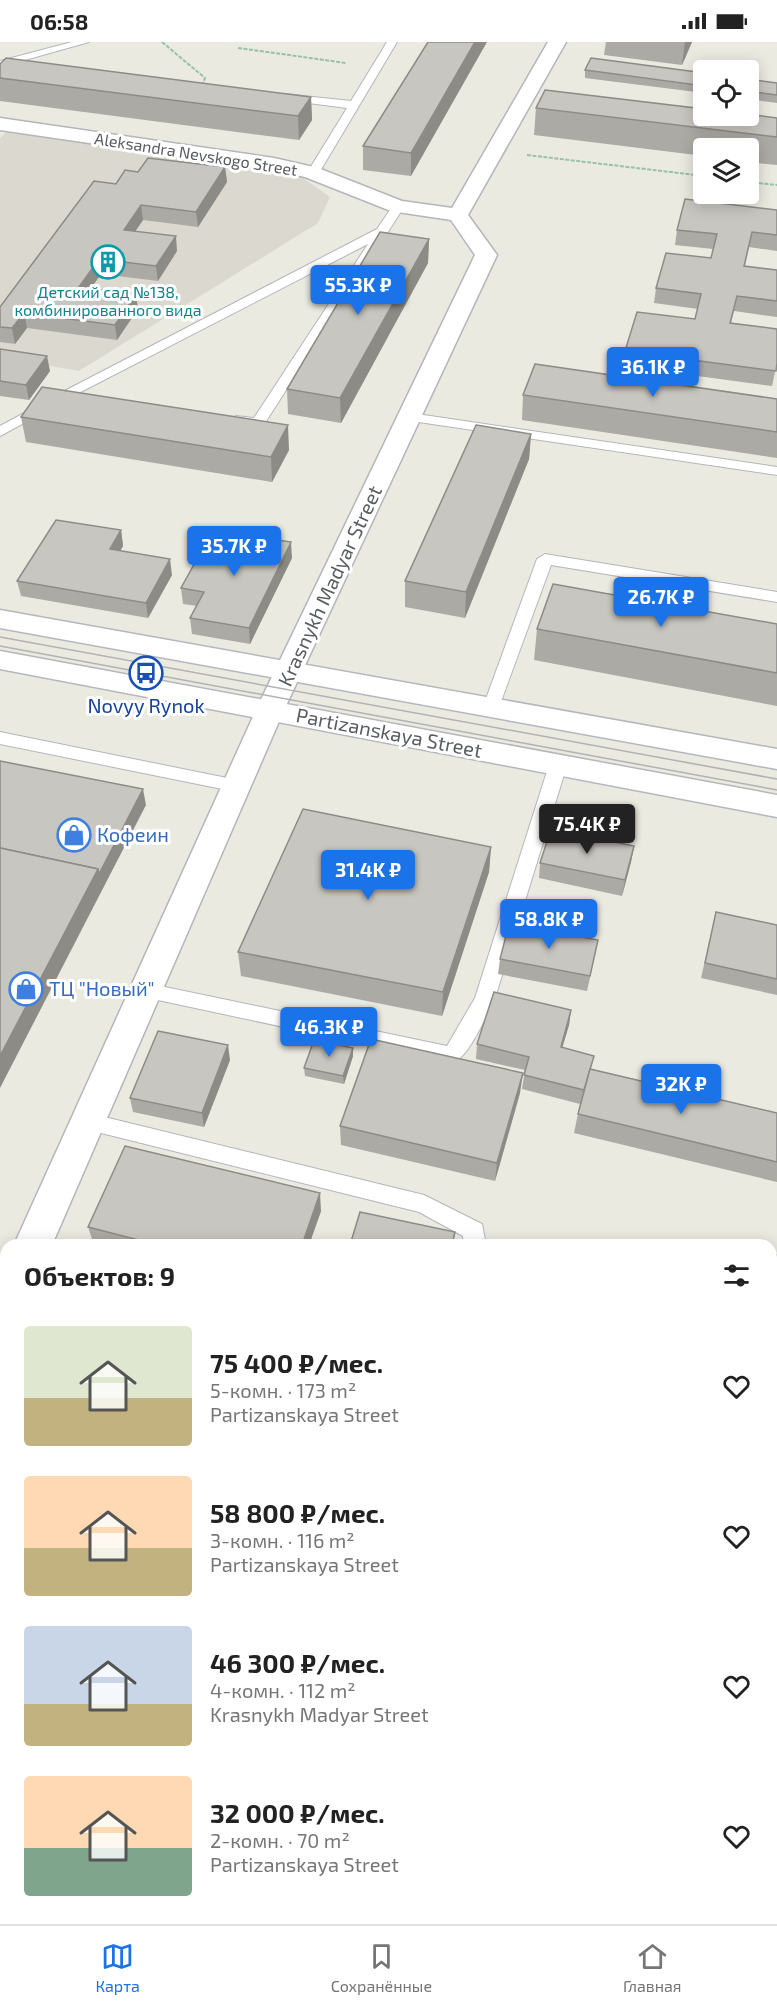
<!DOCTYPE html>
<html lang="ru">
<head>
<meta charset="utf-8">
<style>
	:root { --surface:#fff; --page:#f6f6f6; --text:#222; --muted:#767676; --line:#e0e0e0; --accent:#1a73e8 }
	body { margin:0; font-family:"Exo 2",sans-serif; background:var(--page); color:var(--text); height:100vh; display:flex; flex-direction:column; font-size:22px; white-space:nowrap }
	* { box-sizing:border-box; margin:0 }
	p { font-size:20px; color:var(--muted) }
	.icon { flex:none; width:33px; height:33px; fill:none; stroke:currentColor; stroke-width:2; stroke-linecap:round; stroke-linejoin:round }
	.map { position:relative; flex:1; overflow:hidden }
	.panel { position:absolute; left:0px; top:1197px; width:777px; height:686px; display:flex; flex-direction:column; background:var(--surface); border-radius:18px 18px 0 0; box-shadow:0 3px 15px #0003 }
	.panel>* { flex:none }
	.fabs { position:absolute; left:693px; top:18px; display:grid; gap:12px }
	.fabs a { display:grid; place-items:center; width:66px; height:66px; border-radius:6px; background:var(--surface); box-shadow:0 3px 15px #0003; font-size:30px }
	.price { position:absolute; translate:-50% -51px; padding:0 14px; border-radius:6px; background:var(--accent); color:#fff; font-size:20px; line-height:39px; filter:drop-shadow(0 2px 3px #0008) }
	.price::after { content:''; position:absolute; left:50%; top:36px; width:18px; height:14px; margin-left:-9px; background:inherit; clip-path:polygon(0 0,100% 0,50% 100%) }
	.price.active { background:#222; color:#fff }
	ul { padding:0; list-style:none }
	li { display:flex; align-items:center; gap:18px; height:150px; padding:0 24px }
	li span { display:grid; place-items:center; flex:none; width:168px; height:120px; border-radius:6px; color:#555 }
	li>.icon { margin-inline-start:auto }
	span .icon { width:72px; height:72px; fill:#fffc; stroke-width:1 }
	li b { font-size:26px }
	h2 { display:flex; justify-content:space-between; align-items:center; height:72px; padding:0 24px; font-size:26px }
	.status { display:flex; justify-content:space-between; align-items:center; height:42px; padding:0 30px; background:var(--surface); direction:ltr }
	.status svg { height:16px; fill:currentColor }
	.tab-bar { display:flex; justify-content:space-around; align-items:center; height:84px; border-top:2px solid var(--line); background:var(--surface); font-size:16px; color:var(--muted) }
	.tab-bar a { display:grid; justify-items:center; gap:3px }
	.tab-bar .active { color:var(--accent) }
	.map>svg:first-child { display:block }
	.education { fill:#dbd9cf }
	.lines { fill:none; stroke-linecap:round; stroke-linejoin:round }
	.lane-casing { stroke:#b3b6ba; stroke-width:2 }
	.street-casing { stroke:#b3b6ba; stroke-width:3 }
	.secondary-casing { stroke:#b4b7bc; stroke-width:3 }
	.path { stroke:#98c1a7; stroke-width:2; stroke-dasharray:4 1.5; stroke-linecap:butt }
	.lane { fill:#fff; fill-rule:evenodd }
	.street { fill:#fff; fill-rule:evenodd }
	.secondary { fill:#fff; fill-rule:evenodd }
	.tram { stroke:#b1b2b2; stroke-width:1.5 }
	.wall { fill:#acaaa5 }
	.shaded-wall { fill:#8c8b86 }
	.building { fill:#c8c6c0; stroke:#8c8b86; stroke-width:1.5 }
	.labels { text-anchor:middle; stroke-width:6; stroke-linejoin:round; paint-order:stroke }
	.far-street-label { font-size:16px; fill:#595c60; stroke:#fff }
	.far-culture-label { font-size:16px; fill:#0d838f; stroke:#fff }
	.street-label { font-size:20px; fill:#595c60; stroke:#fff }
	.transit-label { font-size:20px; fill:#164399; stroke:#fff }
	.shop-label { font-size:20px; fill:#366cbe; stroke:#fff; text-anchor:start }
</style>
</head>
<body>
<div class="status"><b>06:58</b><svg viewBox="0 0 49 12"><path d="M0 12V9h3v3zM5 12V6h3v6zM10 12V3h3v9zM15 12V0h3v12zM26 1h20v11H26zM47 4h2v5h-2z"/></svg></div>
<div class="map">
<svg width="777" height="1882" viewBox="0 0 777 1882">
	<rect width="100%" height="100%" fill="#ebeae1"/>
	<polygon class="education" points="6,90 296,131 330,155 318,181 79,329 0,315 0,96"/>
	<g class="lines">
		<g class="lane-casing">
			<g id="lane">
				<polygon points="72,0 89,0 0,25 0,19"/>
				<polygon points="387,0 397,0 319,131 313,135 309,134 307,131 347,66 285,58 279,55 285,52 351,59"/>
				<polygon points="398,161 404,165 263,384 236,382 229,378 236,374 254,376 368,202 69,356 71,358 69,361 56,361 49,357 377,187 394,162"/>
				<polygon points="43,361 50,365 48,368 0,394 0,384"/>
				<polygon points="410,371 777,425 777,433 405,378 403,375"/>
				<polygon points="545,512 777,550 777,560 551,523 499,665 497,669 485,669 483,665 537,517"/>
				<polygon points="0,690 237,738 243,740 246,744 243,748 237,750 0,702"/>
				<path d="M558 717 564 719 567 723 495 956C486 973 470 1015 452 1021L139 954 136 949 139 944 146 941 447 1004 475 956 549 723 552 719Z"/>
				<polygon points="88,1071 424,1153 482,1182 486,1203 464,1203 463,1194 419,1170 81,1086 78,1080 81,1074"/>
				<polygon points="771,1413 777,1415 777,1439 771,1437"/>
				<polygon points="777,1842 777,1879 771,1881 761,1876 771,1876 771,1844"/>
				<polygon points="554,1876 585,1876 587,1882 552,1882"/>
			</g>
		</g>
		<g class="street-casing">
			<g id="street">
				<polygon points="548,0 566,0 468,173 497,213 284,668 52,1203 14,1203 256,668 475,213 451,178 391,169 305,135 274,128 0,88 0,76 274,116 318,126 402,159 452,166"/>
				<polygon points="6,1247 6,1292 0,1295 0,1249"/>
			</g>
		</g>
		<g class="secondary-casing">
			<g id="secondary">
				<polygon points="0,568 777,707 777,727 0,586"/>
				<polygon points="0,609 777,753 777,775 0,627"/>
			</g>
		</g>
		<g class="path">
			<polyline points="162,0 205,36 202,44"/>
			<polyline points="238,6 346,21"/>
			<polyline points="527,113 704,134"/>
			<polyline points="748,140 777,143"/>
		</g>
		<use href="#lane" class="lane"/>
		<use href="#street" class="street"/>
		<use href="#secondary" class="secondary"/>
		<g class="tram">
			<polyline points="0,595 777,737"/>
			<polyline points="0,604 777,748"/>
		</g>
	</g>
	<g class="wall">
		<polygon points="428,0 411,134 363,128 363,104"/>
		<polygon points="606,0 692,0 682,23 604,13"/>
		<polygon points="0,22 311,55 312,78 299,98 0,59"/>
		<polygon points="585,28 704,31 704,51 585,36"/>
		<polygon points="748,37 777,41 777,61 748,57"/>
		<polygon points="536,66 777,76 777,123 748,120 748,106 704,106 704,114 534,93"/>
		<polygon points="225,125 227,140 198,185 143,178 135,189 177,209 158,239 101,232 91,246 138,267 117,298 27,286 15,302 0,300 0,265 138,130"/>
		<polygon points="777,168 777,209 749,205 745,224 777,228 777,275 734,269 731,281 777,321 772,344 623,324 625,309 695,277 698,267 654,261 656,246 711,216 713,207 675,203 677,188"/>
		<polygon points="429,197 428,221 341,381 288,372 287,347"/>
		<polygon points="0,307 50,329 29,358 0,354"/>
		<polygon points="523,353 777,357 777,416 522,378"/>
		<polygon points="21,375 289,408 272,440 26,400"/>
		<polygon points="531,392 529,417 465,576 405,565 405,539"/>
		<polygon points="121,488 123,504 120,509 172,533 148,576 21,554 17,539"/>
		<polygon points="292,516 250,602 192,592 190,576 197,564 183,562 181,546"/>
		<polygon points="777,582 777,664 534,618 537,587"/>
		<polygon points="634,804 631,820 622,854 539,836 540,821"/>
		<polygon points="491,805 489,830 442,974 241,934 238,910"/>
		<polygon points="716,870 777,883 777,953 701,936"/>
		<polygon points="595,913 587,949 498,932 500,917"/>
		<polygon points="571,968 569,983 562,1006 591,1027 777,1071 777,1140 574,1091 580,1062 522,1047 525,1028 476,1017 477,1002"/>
		<polygon points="353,1006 353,1014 344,1042 305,1034 304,1026"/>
		<polygon points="230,1018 204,1085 133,1070 130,1056"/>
		<polygon points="520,1051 495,1139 341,1103 340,1084"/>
		<polygon points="321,1169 309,1203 94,1203 88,1185"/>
		<polygon points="771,1212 777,1213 777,1277 771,1276"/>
	</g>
	<g class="shaded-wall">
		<polygon points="475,0 487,0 411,134 411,111"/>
		<polygon points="685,0 692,0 682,23"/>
		<polygon points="311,55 312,78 299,98 298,74"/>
		<polygon points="225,125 227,140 198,185 196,170"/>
		<polygon points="141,163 143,178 126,203 124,188"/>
		<polygon points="176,194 177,209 158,239 156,224"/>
		<polygon points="429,197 428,221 341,381 340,356"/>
		<polygon points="99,217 101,232 81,260 79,245"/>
		<polygon points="136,252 138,267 117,298 115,283"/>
		<polygon points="24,271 27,286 15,302 12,286"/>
		<polygon points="47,314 50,329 29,358 26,343"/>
		<polygon points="288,383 289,408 272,440 271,415"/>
		<polygon points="531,392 529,417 465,576 466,550"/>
		<polygon points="121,488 123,504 112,523 110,507"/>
		<polygon points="291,500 292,516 250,602 249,586"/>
		<polygon points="170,517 172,533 148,576 146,561"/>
		<polygon points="143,747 146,763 0,1046 0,1014 98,827"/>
		<polygon points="634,804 631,820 622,854 625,838"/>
		<polygon points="491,805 489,830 442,974 443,950"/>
		<polygon points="571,968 569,983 558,1020 561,1005"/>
		<polygon points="228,1003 230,1018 204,1085 202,1071"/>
		<polygon points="353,1006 353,1014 344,1042 343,1034"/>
		<polygon points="523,1031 520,1051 495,1139 497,1121"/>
		<polygon points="320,1151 321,1169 309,1203 302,1203"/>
		<polygon points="190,1876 197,1876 195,1882 188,1882"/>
	</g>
	<g class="building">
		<polygon points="428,0 475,0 411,111 363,104"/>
		<polygon points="6,16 311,55 298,74 0,36 0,22"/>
		<polygon points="591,16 704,31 704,44 585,28"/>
		<polygon points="748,37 777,41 777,53 748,49"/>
		<polygon points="545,48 704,67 704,74 748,74 748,72 777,76 777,95 536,66"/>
		<polygon points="148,116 225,125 196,170 141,163 124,188 176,194 156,224 99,217 79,245 136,252 115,283 24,271 12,286 0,285 0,265 94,139 116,142 125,128 138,130"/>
		<polygon points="685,157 777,168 777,193 752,190 744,224 777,228 777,259 737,254 730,281 777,287 777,321 776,329 625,309 637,270 695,277 701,252 656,246 666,211 711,216 717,192 677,188"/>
		<polygon points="380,190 429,197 340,356 287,347"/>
		<polygon points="0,307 47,314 26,343 0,339"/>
		<polygon points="535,322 777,357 777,390 523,353"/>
		<polygon points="42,345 288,383 271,415 21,375"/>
		<polygon points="476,383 531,392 466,550 405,539"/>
		<polygon points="56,478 121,488 110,507 170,517 146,561 17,539"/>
		<polygon points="213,488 291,500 249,586 190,576 204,550 181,546"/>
		<polygon points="553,542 777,582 777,631 537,587"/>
		<polygon points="0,719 143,747 99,832 98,827 0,806"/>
		<polygon points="303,767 491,805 443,950 238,910"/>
		<polygon points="551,787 634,804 625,838 540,821"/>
		<polygon points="0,806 98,827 0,1014"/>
		<polygon points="716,870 777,883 777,937 705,921"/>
		<polygon points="509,882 598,898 590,934 500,917"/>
		<polygon points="494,950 571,968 561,1005 594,1014 584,1048 524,1033 529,1015 477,1002"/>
		<polygon points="158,989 228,1003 202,1071 130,1056"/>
		<polygon points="371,997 523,1031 497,1121 340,1084"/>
		<polygon points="314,998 353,1006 343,1034 304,1026"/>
		<polygon points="590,1027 777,1071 777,1120 578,1072"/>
		<polygon points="125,1104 320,1151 302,1203 158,1203 88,1185"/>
		<polygon points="360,1170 455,1190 452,1203 350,1203"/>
		<polygon points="704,1200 719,1203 703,1203"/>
		<polygon points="771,1212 777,1213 777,1264 771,1263"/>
		<polygon points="6,1823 6,1876 190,1876 188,1882 0,1882 0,1840"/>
	</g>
	<defs>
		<g id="building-ring" transform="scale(1.725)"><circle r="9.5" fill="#fff" stroke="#0f9aa8" stroke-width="1.5"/><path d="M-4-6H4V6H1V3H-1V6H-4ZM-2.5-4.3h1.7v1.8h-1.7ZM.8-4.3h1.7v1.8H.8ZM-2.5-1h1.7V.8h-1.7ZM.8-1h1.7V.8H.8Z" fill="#0f9aa8"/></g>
		<g id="bus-ring" transform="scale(1.725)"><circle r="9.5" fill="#fff" stroke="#1a4fb4" stroke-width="1.5"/><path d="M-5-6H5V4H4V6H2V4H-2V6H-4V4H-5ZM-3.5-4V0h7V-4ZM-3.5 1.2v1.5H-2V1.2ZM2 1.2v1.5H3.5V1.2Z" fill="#1a4fb4"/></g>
		<g id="shop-ring" transform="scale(1.725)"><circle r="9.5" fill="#fff" stroke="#3f7fe0" stroke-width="1.5"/><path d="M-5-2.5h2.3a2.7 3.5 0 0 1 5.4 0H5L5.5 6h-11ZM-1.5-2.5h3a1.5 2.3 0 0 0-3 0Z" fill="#3f7fe0"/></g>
	</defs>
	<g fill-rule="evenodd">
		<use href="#building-ring" x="108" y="220"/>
		<use href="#bus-ring" x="146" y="631"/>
		<use href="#shop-ring" x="74" y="793"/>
		<use href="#shop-ring" x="26" y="947"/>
	</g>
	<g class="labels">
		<g class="far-street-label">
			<text transform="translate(196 112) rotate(9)" y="6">Aleksandra Nevskogo Street</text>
		</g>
		<g class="far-culture-label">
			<text x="108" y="256">Детский сад №138,<tspan x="108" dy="18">комбинированного вида</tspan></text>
		</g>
		<g class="street-label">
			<text transform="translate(330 544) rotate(-65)" y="7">Krasnykh Madyar Street</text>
			<text transform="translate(389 691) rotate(11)" y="7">Partizanskaya Street</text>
		</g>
		<g class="transit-label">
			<text x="146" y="671">Novyy Rynok</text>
		</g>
		<g class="shop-label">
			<text x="97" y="800">Кофеин</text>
			<text x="49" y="954">ТЦ "Новый"</text>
		</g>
	</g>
</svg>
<div class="fabs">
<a><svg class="icon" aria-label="locate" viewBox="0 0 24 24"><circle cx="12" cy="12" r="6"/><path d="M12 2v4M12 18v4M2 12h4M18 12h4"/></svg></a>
<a><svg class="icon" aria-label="layers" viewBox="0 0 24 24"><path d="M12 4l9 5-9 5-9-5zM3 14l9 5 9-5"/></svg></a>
</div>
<b class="price" style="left:358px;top:274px">55.3K ₽</b>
<b class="price" style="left:653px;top:356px">36.1K ₽</b>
<b class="price" style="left:234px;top:535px">35.7K ₽</b>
<b class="price" style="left:661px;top:586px">26.7K ₽</b>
<b class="price active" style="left:587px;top:813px">75.4K ₽</b>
<b class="price" style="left:368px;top:859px">31.4K ₽</b>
<b class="price" style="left:549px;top:908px">58.8K ₽</b>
<b class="price" style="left:329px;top:1016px">46.3K ₽</b>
<b class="price" style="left:681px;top:1073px">32K ₽</b>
<section class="panel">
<h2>Объектов: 9<svg class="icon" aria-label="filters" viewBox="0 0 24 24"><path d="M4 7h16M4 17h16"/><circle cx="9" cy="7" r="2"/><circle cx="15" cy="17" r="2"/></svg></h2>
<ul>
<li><span style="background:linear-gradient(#dfe7d0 60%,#c2b280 0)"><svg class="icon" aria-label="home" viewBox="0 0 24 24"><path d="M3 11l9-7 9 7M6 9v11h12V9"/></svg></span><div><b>75 400 ₽/мес.</b><p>5-комн. · 173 m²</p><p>Partizanskaya Street</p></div><svg class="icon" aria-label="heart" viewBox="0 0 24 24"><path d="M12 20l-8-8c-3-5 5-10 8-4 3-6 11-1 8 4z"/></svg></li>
<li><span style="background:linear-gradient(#ffd9b3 60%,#c2b280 0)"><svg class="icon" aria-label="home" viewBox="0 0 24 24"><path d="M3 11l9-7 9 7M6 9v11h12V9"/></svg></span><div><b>58 800 ₽/мес.</b><p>3-комн. · 116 m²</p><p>Partizanskaya Street</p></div><svg class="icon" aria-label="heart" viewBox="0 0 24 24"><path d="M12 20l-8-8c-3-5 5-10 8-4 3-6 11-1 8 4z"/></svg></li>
<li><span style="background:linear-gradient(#c9d6e8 65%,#c2b280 0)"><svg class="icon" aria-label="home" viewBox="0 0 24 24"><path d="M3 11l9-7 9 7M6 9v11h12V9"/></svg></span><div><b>46 300 ₽/мес.</b><p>4-комн. · 112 m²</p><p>Krasnykh Madyar Street</p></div><svg class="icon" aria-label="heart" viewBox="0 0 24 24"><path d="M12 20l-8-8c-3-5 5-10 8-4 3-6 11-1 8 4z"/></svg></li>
<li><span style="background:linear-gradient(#ffd9b3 60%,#7fa58c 0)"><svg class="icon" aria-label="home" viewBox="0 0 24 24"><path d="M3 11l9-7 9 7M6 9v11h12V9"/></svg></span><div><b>32 000 ₽/мес.</b><p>2-комн. · 70 m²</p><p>Partizanskaya Street</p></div><svg class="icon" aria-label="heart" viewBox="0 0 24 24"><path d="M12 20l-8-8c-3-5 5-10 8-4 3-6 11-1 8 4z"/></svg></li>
</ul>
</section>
</div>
<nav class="tab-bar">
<a class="active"><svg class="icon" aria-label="map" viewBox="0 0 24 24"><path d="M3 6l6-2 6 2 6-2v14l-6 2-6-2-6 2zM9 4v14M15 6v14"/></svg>Карта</a>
<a><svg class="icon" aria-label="saved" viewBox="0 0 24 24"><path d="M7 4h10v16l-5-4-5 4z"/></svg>Сохранённые</a>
<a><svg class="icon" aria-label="home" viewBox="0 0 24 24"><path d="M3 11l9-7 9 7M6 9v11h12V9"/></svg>Главная</a>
</nav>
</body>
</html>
